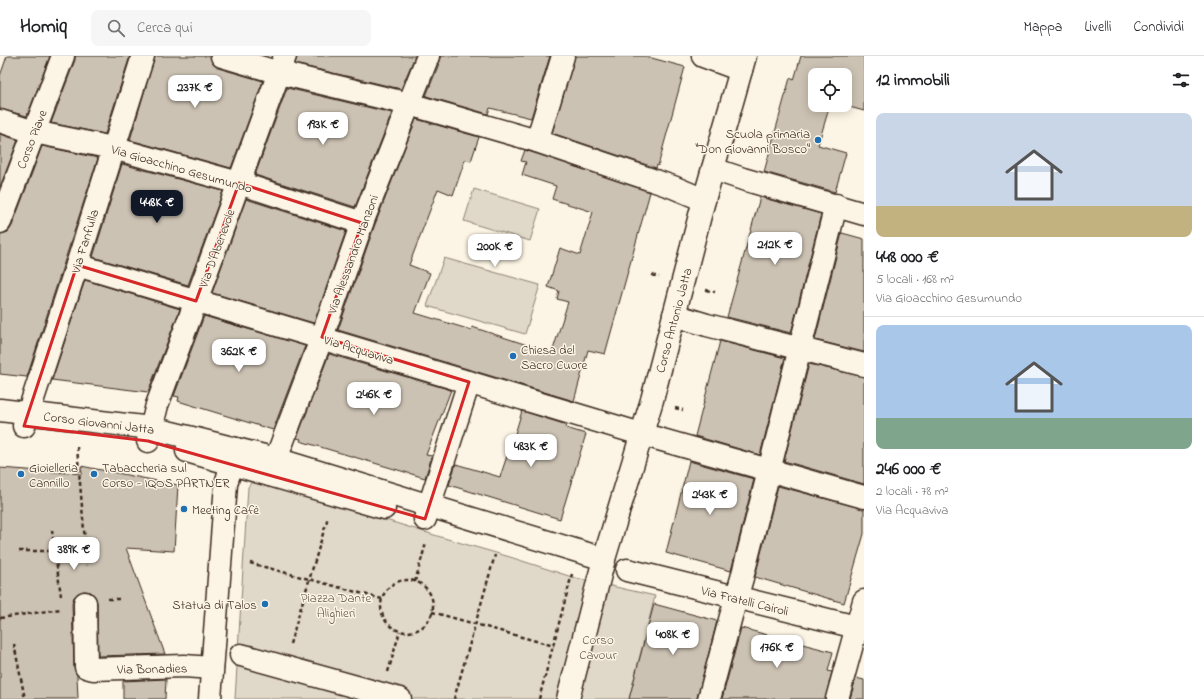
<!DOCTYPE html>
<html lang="it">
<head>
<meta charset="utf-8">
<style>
	:root { --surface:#fff; --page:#f6f6f6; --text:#202124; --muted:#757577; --line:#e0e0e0; --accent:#111827 }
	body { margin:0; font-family:"Indie Flower",sans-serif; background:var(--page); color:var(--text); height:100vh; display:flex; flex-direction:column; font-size:15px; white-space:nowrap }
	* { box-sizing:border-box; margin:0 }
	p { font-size:13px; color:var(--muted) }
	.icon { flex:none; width:22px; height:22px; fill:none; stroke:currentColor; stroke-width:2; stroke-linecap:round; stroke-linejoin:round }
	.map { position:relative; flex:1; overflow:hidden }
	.side { display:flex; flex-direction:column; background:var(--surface); width:340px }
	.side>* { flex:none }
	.controls { position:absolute; left:808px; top:12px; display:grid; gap:8px }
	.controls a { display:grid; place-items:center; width:44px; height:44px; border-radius:8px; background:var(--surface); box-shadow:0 2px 10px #0003; font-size:20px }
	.price { position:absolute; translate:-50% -34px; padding:0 9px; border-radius:8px; background:#fff; color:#222; font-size:13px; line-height:26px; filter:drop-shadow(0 1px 2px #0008) }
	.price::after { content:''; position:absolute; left:50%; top:24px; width:12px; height:9px; margin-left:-6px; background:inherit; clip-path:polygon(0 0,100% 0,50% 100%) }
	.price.current { background:var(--accent); color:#fff }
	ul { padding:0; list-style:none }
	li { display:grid; align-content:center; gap:8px; height:212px; padding:0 12px }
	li+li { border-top:1px solid var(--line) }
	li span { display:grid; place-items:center; height:124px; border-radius:8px; color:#555 }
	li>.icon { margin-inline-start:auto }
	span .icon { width:72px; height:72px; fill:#fffc; stroke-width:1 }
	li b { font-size:17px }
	h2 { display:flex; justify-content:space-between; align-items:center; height:48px; padding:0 12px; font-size:17px }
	header { display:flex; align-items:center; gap:24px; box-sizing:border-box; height:56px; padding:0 20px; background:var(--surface); border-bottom:1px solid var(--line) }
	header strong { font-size:19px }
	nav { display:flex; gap:22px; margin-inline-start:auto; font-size:14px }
	.search { width:280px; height:36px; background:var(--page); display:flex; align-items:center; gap:10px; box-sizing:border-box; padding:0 14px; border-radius:8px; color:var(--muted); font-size:15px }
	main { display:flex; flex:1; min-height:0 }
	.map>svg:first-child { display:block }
	.green { fill:#e0d8c8; stroke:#8e8173 }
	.building { fill:#ccc2b3; stroke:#3b2a1e }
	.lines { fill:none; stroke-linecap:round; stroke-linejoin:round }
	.minor-casing { stroke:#3b2a1e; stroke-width:25 }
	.major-casing { stroke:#3b2a1e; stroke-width:25 }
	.path { stroke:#3b2a1e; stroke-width:2.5; stroke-dasharray:4 3; stroke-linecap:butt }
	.minor { stroke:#fcf5e5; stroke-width:22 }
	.major { stroke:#fcf5e5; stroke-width:22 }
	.marked { fill:none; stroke:#d62828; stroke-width:3; stroke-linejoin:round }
	.poi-dot { fill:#1f6fb2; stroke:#fcf5e5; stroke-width:1.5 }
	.labels { text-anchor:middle; stroke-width:3; stroke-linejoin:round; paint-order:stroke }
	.poi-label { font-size:13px; fill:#3b2a1e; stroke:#fcf5e5; text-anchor:start }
	.street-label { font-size:13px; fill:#3b2a1e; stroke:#fcf5e5 }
	.park-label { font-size:13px; fill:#645648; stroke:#fcf5e5 }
</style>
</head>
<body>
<header>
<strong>Homiq</strong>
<div class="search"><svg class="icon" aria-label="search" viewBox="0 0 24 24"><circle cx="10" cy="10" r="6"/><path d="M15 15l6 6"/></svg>Cerca qui</div>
<nav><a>Mappa</a><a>Livelli</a><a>Condividi</a></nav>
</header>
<main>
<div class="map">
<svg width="864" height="643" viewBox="0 0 864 643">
	<rect width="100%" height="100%" fill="#fcf5e5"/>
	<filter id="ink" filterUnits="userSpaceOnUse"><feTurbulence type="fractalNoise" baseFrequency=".025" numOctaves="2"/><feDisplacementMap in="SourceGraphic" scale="8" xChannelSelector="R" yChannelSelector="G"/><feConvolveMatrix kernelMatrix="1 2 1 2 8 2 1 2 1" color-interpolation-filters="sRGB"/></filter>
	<g filter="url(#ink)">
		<g class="green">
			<polygon points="474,133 540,153 530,185 464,165"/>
			<polygon points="444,202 540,229 525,278 427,250"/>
			<polygon points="253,424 263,426 444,482 510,501 572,521 655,540 629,643 235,643 248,431"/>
		</g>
		<g class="building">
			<polygon points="7,0 50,0 27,60 0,53 0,20"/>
			<polygon points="75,0 130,0 105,78 51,67 75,4"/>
			<polygon points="155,0 210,0 213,8 218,12 263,25 231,112 130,84"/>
			<polygon points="297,0 415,0 401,33 295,8"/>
			<polygon points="440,0 550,0 531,62 490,52 488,58 426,40 440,5"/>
			<polygon points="575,0 644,0 685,11 658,110 657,109 656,112 552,77"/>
			<polygon points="801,0 864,0 864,55 842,49 845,49 845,19 815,19 815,49 830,49 818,89 846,97 835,136 764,116 790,22 794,24"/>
			<polygon points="287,32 392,57 355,151 255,119"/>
			<polygon points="416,63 479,81 471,105 465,104 453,139 438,133 409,209 430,217 415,257 471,274 472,271 552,297 568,246 557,243 559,235 548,231 560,192 580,199 593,156 552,143 556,130 522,119 526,106 521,105 525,94 650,136 605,298 588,294 574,345 338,274 374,171"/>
			<polygon points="0,78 18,84 0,131"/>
			<polygon points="42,90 98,102 27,321 0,318 0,178 8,176 12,170"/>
			<polygon points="122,108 223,135 188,229 93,201"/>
			<polygon points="760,141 821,158 791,277 727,261"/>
			<polygon points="246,143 346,175 314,267 212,237"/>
			<polygon points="842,177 864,183 864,296 815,284"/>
			<polygon points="85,224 180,253 148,336 52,324"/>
			<polygon points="204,260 305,290 273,374 178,345 179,341 174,340"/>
			<polygon points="720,285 785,302 760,399 695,380"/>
			<polygon points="329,298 451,334 426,399 432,400 425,422 300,385 301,383 297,382"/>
			<polygon points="809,308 864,321 864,428 784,405"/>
			<polygon points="522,355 567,369 566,372 586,378 560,463 449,429 456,408 500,421 507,400 508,401"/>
			<polygon points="689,405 754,423 731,515 666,497"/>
			<polygon points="81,410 178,429 174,495 126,492 165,598 98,600 97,546 95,540 91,536 84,535 78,537 74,541 72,547 74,611 77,620 78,643 0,643 0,412 82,418"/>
			<polygon points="778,430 864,453 864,478 844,547 755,521"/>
			<polygon points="654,548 717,565 697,643 629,643"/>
			<polygon points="741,572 833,596 828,615 832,616 825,643 722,643"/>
			<polygon points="856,622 864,624 864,643 850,643"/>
			<polygon points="166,623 165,643 123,643 123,625"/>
		</g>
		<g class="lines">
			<g class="minor-casing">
				<g id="minor">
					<polyline points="222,0 280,17 409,48 537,85 673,131 704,144"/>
					<polyline points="703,0 741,14"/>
					<polyline points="0,65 34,76 113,92 239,127 362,167"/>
					<polyline points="537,85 563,0"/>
					<polyline points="713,113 743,123 864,158"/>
					<polyline points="0,166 63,0"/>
					<polyline points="77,209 641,378 864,441"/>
					<polyline points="674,259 707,269 864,309"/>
					<polyline points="24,370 77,209 143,0"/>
					<polyline points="148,385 157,349 196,245 285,0"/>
					<polyline points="270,419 322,281 362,167 428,0"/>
					<polyline points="425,463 469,326"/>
					<polyline points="627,514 864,573"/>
					<polyline points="85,547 86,611 93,613 184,610 212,612"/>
					<polyline points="241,599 400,643"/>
					<polyline points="210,643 226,428 236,393"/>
					<polyline points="709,643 731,560 742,522 836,149"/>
					<polyline points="837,643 864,545"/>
				</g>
			</g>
			<g class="major-casing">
				<g id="major">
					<polyline points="0,354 151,372 196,383 276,403 604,503"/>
					<polyline points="187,395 384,452"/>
					<polyline points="568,643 604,503 652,344 704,144 745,0"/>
				</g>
			</g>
			<g class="path">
				<polyline points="652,219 659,221"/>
				<polyline points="706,234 715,236"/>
				<polyline points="675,352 683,354"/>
				<polyline points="77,391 87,510"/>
				<polyline points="52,474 61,540"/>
				<polyline points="19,495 54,495"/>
				<polyline points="250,507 382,543"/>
				<circle cx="407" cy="550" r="26"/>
				<polyline points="415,526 426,487"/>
				<polyline points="108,543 121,543"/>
				<polyline points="432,556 554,590"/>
				<polyline points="0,562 61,553"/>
				<polyline points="14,588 25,643"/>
				<polyline points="290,588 328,461"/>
				<polyline points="388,616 400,575"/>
				<polyline points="454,643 495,499"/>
				<polyline points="539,643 572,518"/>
			</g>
			<use href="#minor" class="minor"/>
			<use href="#major" class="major"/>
		</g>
	</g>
	<path class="marked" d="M239 127 362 167 322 281 469 326 425 463 148 385 24 370 77 209 196 245Z"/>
	<g class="poi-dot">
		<circle cx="818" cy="84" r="4"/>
		<circle cx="513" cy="300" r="4"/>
		<circle cx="21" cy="418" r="4"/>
		<circle cx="94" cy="418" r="4"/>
		<circle cx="184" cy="453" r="4"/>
		<circle cx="265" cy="548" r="4"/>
	</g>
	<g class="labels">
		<g class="poi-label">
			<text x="810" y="82" text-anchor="end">Scuola primaria<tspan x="810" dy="15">"Don Giovanni Bosco"</tspan></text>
			<text x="521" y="298">Chiesa del<tspan x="521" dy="15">Sacro Cuore</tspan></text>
			<text x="29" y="416">Gioielleria<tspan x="29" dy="15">Cannillo</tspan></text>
			<text x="102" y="416">Tabaccheria sul<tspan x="102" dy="15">Corso - IQOS PARTNER</tspan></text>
			<text x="192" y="458">Meeting Cafè</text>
			<text x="257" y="553" text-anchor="end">Statua di Talos</text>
		</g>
		<g class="street-label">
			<text transform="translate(31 83) rotate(-69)" y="5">Corso Piave</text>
			<text transform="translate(182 112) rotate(16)" y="5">Via Gioacchino Gesumundo</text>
			<text transform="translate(84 185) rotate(-73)" y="5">Via Fanfulla</text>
			<text transform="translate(216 192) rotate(-70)" y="5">Via D'Abenevole</text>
			<text transform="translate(352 198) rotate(-70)" y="5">Via Alessandro Manzoni</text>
			<text transform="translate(673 264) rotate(-75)" y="5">Corso Antonio Jatta</text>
			<text transform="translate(359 293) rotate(17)" y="5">Via Acquaviva</text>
			<text transform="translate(99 366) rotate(7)" y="5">Corso Giovanni Jatta</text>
			<text transform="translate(745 544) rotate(14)" y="5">Via Fratelli Cairoli</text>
			<text transform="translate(152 612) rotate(-1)" y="5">Via Bonadies</text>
		</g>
		<g class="park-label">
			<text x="336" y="546">Piazza Dante<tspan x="336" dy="15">Alighieri</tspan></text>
			<text x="598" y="588">Corso<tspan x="598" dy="15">Cavour</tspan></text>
		</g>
	</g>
</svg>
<div class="controls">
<a><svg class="icon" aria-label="locate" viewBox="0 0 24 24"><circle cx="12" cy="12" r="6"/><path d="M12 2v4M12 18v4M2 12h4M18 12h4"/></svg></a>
</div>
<b class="price" style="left:195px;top:53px">237K €</b>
<b class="price" style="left:323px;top:90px">193K €</b>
<b class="price current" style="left:157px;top:168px">448K €</b>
<b class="price" style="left:775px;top:210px">212K €</b>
<b class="price" style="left:495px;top:212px">200K €</b>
<b class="price" style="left:239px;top:317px">362K €</b>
<b class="price" style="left:374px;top:360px">246K €</b>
<b class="price" style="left:531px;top:412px">483K €</b>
<b class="price" style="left:710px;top:460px">243K €</b>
<b class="price" style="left:74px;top:515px">389K €</b>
<b class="price" style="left:673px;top:600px">408K €</b>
<b class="price" style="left:777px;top:613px">176K €</b>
</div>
<section class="side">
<h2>12 immobili<svg class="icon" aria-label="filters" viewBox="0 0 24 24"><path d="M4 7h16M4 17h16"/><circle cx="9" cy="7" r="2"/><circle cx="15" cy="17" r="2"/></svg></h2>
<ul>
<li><span style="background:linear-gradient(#c9d6e8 75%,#c2b280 0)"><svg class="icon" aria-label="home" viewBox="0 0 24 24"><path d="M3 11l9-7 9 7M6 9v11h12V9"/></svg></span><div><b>448 000 €</b><p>5 locali · 168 m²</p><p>Via Gioacchino Gesumundo</p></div></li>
<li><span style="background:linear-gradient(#a9c7e8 75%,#7fa58c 0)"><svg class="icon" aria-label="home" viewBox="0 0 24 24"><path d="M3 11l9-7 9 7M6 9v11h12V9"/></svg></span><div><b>246 000 €</b><p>2 locali · 78 m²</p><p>Via Acquaviva</p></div></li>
</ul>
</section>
</main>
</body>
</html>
